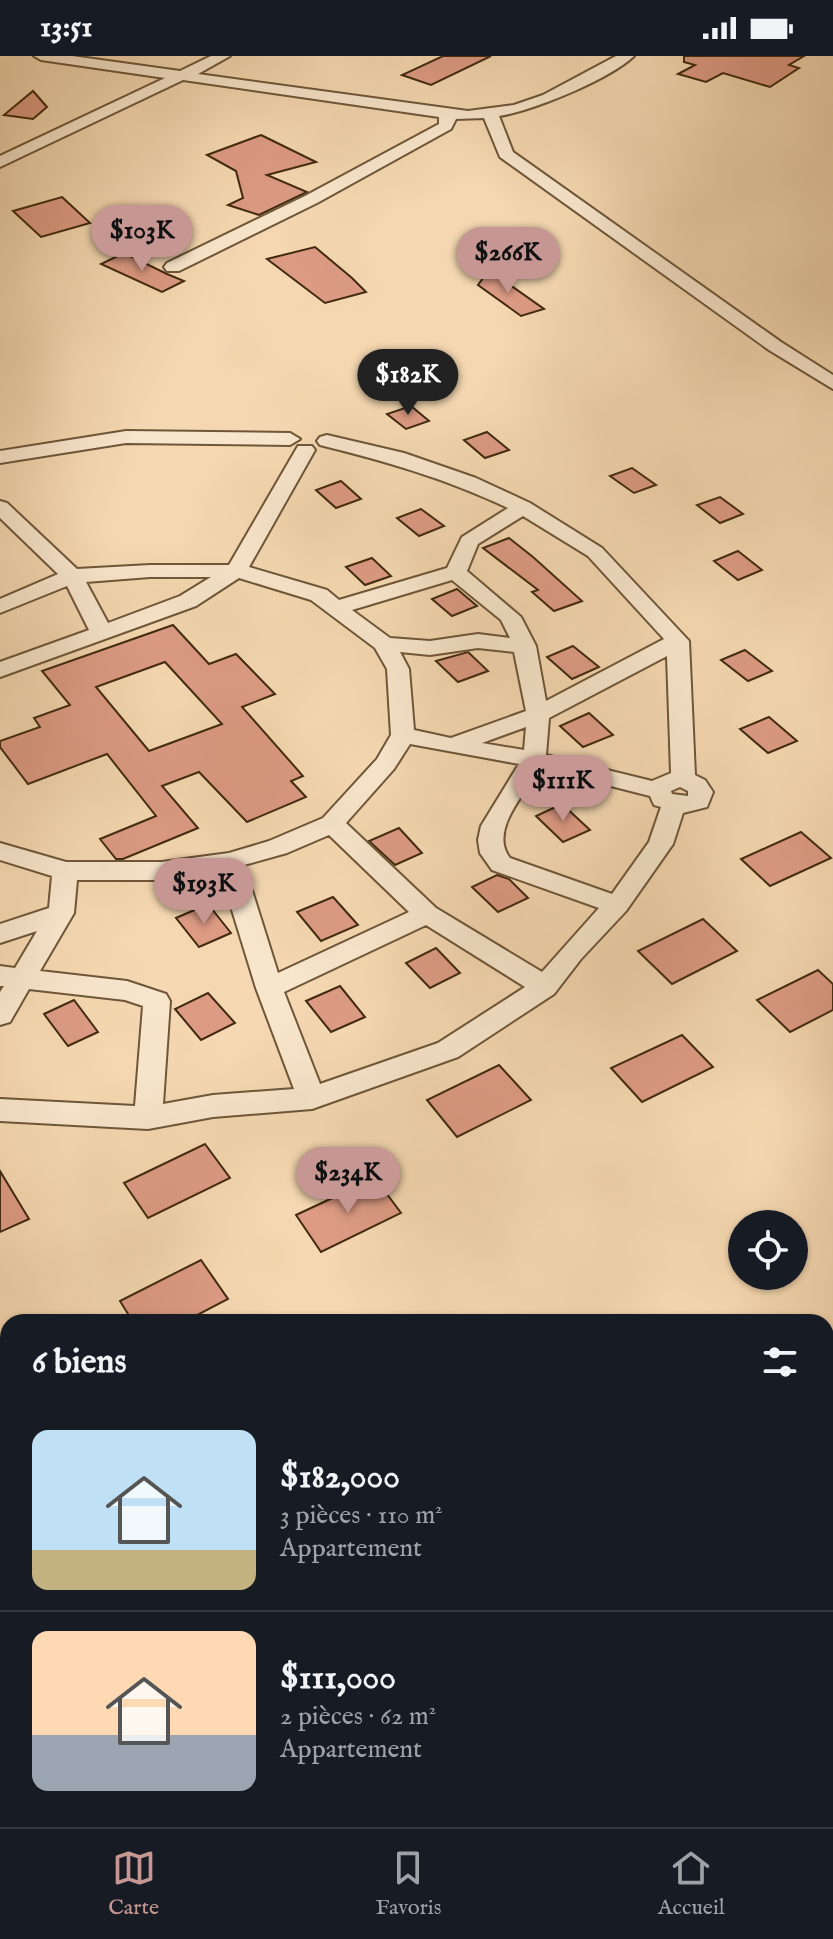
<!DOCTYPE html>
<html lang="fr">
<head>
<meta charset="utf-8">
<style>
	:root { --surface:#171b24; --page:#20242c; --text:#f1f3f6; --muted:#9ea1a6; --line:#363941; --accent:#c59692 }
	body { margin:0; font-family:"IM FELL English",serif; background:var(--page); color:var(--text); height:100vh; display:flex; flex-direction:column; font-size:30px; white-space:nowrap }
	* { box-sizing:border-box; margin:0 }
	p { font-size:26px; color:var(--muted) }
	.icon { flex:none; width:44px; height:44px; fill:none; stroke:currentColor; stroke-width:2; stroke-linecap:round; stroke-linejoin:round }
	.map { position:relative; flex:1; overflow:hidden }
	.side { position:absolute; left:0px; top:1258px; width:834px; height:514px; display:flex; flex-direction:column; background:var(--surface); border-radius:24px 24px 0 0; box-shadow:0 2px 6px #0004 }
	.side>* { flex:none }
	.controls { position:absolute; left:728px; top:1154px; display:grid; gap:16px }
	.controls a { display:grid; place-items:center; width:80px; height:80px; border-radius:50%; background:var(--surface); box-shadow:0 2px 6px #0004; font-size:40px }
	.price { position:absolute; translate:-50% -68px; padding:0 18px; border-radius:28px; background:var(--accent); color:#111; font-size:26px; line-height:52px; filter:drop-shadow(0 2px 4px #0008) }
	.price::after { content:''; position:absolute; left:50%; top:48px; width:24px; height:18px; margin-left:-12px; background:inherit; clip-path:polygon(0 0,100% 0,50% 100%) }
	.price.selected { background:#222; color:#fff }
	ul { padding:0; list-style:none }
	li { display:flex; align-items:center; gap:24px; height:200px; padding:0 32px }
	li+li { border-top:2px solid var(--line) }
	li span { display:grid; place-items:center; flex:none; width:224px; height:160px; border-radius:16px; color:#555 }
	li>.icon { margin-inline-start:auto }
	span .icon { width:96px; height:96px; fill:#fffc; stroke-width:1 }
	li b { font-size:34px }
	h2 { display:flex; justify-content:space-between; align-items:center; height:96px; padding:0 32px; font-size:34px }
	.status { display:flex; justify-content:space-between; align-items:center; height:56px; padding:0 40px; background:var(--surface); direction:ltr }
	.status svg { height:22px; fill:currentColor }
	.tabs { display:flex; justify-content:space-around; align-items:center; height:112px; border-top:2px solid var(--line); background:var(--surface); font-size:22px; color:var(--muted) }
	.tabs a { display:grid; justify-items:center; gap:4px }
	.tabs .selected { color:var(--accent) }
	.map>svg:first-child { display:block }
	.building { fill:#dd9b84; stroke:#412a0f; stroke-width:2; fill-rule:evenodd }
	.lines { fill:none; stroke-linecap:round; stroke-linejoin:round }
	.minor-casing { stroke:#6e5638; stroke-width:4 }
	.minor { fill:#f8e6cc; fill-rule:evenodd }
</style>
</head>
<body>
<div class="status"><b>13:51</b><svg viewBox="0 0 49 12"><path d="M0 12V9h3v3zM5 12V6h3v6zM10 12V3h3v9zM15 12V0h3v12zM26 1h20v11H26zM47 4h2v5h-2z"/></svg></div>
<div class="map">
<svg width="833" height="1771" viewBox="0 0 833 1771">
	<rect width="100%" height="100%" fill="#f5d8b1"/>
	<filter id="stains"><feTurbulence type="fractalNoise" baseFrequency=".0025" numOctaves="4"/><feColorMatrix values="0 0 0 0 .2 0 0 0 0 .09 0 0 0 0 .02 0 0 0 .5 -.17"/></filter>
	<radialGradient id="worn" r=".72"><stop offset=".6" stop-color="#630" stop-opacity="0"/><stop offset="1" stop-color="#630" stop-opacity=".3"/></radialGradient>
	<g class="building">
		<polygon points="443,0 491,0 431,29 402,19"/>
		<polygon points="684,0 804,0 789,9 799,12 770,31 723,17 706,26 678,18 695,9 684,6"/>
		<polygon points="33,35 47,51 33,63 4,59"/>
		<polygon points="261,79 316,106 267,119 307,136 259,159 228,149 243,142 236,115 207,99"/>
		<polygon points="62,141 90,167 41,181 13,155"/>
		<polygon points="315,191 352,222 366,236 325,247 267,203"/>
		<polygon points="124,197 167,218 184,225 162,236 101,208"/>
		<polygon points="489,214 544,253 521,260 478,229"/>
		<polygon points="411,350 429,365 406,373 387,358"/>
		<polygon points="487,376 509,394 485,402 464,384"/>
		<polygon points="632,412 656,429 634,437 610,420"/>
		<polygon points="341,425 361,443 336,452 316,434"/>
		<polygon points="720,441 743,458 720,467 697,449"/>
		<polygon points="421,453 444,470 419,480 397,462"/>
		<polygon points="509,482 533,501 582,545 554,555 532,536 538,534 483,492"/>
		<polygon points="738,495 762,514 738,524 714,505"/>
		<polygon points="372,502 391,520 365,529 346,511"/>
		<polygon points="457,533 477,550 452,560 432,543"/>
		<path d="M173 569 209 608 236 598 275 638 242 651 303 720 291 725 306 741 247 766 199 716 162 730 198 772 123 803H116L100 783 156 760 107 698 28 728 0 691V685L40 671 34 662 70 649 42 615ZM165 606 222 668 149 695 96 631Z"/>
		<polygon points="573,590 599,611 572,623 547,601"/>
		<polygon points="745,594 772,615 748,625 721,604"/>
		<polygon points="468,596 488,615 458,626 436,605"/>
		<polygon points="589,657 613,679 583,691 560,670"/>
		<polygon points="769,661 797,685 768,697 740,673"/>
		<polygon points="562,748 590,774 563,786 536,760"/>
		<polygon points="399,772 422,797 395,809 369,785"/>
		<polygon points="801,776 831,802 770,830 741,803"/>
		<polygon points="497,819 509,823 528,842 498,856 472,831"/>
		<polygon points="333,841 358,869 321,885 297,856"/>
		<polygon points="208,848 231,877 199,891 176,862"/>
		<polygon points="703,863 737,895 672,928 638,895"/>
		<polygon points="436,892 460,917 430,932 406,907"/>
		<polygon points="818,914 833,928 833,954 790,976 757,944"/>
		<polygon points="340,930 365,961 331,976 306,945"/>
		<polygon points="208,937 235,967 201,984 175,953"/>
		<polygon points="74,944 98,976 68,990 44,958"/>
		<polygon points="682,979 713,1011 642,1046 611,1012"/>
		<polygon points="499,1009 531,1044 457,1081 427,1044"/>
		<polygon points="205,1088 230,1122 148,1162 124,1127"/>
		<polygon points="0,1115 29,1163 0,1176"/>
		<polygon points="375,1122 401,1157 321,1196 296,1159"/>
		<polygon points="201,1204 228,1243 184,1266 133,1266 120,1245"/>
	</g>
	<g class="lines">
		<g class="minor-casing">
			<g id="minor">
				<path d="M34 0H72L180 15 211 0H230L198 18 468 55 514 49 543 39 616 0H634C610 23 533 55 499 60L513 96 781 286 833 319V333L769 294 500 101 484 62 456 63 451 73 317 147 179 215H167L164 211 167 207 305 140 439 68V61L183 24 0 111V100L165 22 41 4Z"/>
				<polygon points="126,375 290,377 300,383 290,389 126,387 0,407 0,395"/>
				<path d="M327 379 404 397 476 422 530 447 602 492 689 585 695 719 705 724 713 736 707 751 683 757 673 788 626 855 581 903 554 938 458 1001 312 1053 213 1061 148 1073 0 1065V1043L135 1050 143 950 125 944 29 933 10 966 0 969V936L4 930H0V910L15 912 37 875 0 887V868L49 852 52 820 0 804V787L66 806H162L229 797 269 785 323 762 377 703 391 679 387 613 375 592 311 544 239 522 196 550 0 621V606L89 574 67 530 0 557V543L58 518 0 462V445L7 447 77 513 150 509H229L298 390H312L315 394 249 511 327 534 339 544 447 512 462 481 508 452C444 422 388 406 320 389L317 385 320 381ZM523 460 588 500 664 583 546 645 536 590 521 561 467 515 478 488ZM150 521H211L180 540 108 567 86 526ZM452 524 501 564 510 582 478 578 430 585 390 582 352 554ZM478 592 514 596 526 655 451 682 414 674 409 613 400 596 430 599ZM667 600 671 717 652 725 546 699 549 662ZM526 671 524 694 482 687ZM410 688 519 708 481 770 478 784 480 797 492 814 599 852 542 916 436 852 346 767 394 713ZM540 712 650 740 654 749 661 751 649 786 612 838 510 802C488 774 527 736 540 712ZM680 731 688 735V740L672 738 671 735ZM329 779 409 856 278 917 244 809 287 797ZM220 815 256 932 294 1033 213 1039 163 1048 170 945 166 938 127 925 40 915 74 857 77 824H162ZM426 869 525 931 438 987 320 1028 284 936Z"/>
				<polygon points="833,1384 833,1414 826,1417 826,1386"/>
				<rect x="0" y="1599" width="8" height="34"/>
				<polygon points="251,1764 289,1764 290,1771 252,1771"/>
			</g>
		</g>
		<use href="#minor" class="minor"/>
	</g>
	<rect width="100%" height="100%" filter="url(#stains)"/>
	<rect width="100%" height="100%" fill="url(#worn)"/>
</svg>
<div class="controls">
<a><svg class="icon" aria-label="locate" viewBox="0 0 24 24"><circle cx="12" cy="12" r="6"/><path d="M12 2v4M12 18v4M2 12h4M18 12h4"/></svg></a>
</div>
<b class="price" style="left:142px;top:217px">$103K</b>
<b class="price" style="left:508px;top:239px">$266K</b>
<b class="price selected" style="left:408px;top:361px">$182K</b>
<b class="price" style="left:563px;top:767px">$111K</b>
<b class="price" style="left:204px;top:870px">$193K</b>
<b class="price" style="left:348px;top:1159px">$234K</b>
<section class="side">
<h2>6 biens<svg class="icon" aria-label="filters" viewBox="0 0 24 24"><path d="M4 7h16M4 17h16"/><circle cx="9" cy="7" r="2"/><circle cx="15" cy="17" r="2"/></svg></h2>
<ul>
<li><span style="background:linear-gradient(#bfe0f5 75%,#c2b280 0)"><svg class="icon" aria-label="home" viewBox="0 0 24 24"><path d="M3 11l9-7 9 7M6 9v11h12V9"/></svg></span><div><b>$182,000</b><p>3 pièces · 110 m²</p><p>Appartement</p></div></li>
<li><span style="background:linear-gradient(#ffd9b3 65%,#9aa5b1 0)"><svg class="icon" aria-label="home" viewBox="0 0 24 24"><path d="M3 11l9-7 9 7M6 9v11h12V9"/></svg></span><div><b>$111,000</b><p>2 pièces · 62 m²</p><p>Appartement</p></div></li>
</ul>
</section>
</div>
<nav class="tabs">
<a class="selected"><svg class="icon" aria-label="map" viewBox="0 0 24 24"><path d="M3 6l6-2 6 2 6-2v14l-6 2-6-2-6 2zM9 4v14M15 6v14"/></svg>Carte</a>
<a><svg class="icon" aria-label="saved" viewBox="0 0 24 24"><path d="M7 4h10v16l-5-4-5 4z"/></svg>Favoris</a>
<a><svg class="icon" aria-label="home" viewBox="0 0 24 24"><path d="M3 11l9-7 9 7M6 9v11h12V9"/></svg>Accueil</a>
</nav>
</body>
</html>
